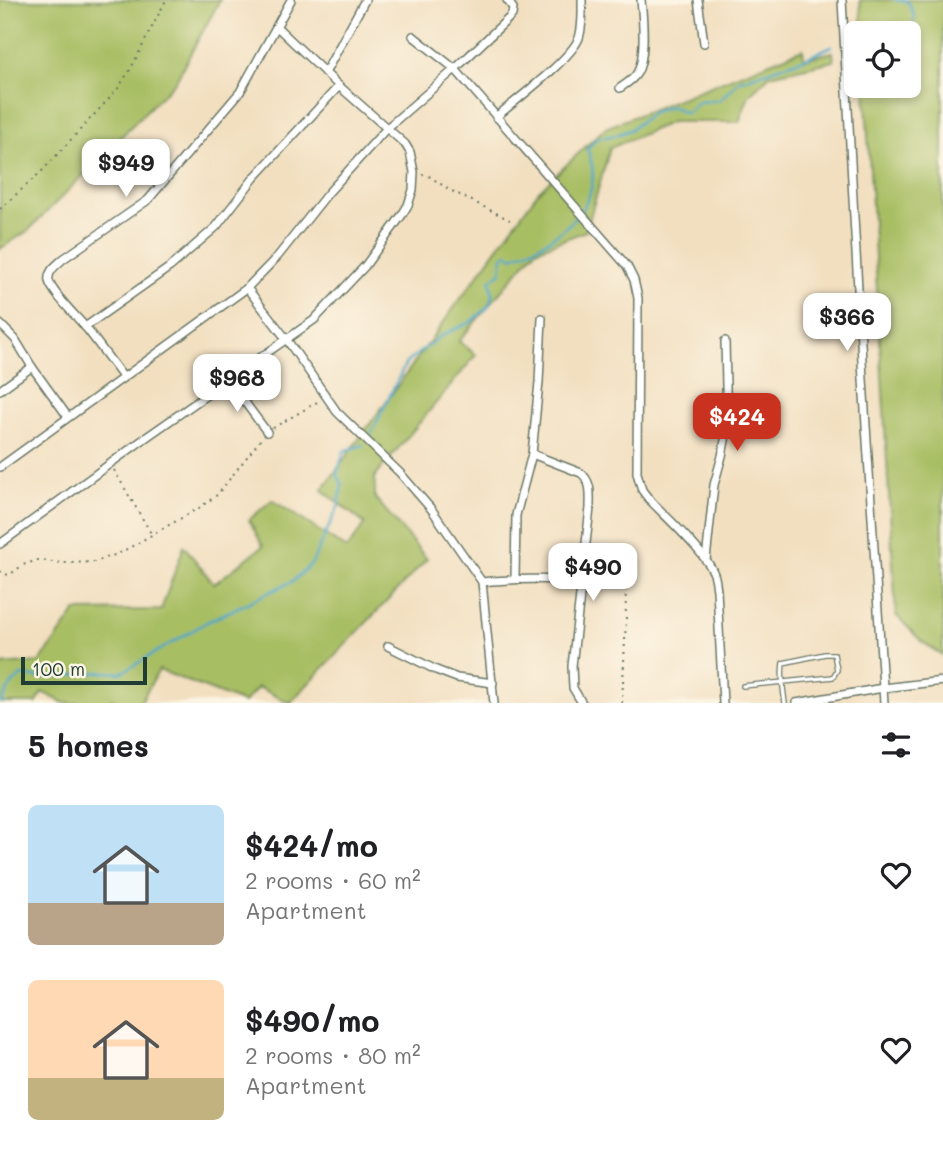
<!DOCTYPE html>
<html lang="en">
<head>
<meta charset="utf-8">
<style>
	:root { --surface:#fff; --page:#f6f6f6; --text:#202124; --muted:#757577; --accent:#c8321e }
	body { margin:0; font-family:Mali,sans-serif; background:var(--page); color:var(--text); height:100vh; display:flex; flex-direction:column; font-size:26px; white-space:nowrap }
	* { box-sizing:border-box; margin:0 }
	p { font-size:23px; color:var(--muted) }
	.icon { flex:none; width:38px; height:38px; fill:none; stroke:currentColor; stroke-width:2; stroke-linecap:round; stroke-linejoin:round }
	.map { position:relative; height:703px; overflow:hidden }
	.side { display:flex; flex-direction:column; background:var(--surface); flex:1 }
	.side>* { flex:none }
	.controls { position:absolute; left:844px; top:21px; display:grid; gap:14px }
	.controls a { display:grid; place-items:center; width:77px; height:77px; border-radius:10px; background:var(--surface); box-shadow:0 4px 10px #0003; font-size:35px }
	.scale { position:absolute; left:21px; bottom:18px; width:126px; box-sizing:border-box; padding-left:7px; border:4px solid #1f3d34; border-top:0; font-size:19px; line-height:24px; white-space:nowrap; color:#1f3d34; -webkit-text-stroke:5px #fcf5e5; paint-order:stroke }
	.price { position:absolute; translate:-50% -60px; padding:0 16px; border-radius:14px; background:#fff; color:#222; font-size:23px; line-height:46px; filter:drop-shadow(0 2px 4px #0008) }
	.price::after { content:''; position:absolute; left:50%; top:42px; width:21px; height:16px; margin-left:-10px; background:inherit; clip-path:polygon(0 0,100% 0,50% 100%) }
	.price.current { background:var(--accent); color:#fff }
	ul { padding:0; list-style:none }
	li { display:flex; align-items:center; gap:21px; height:175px; padding:0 28px }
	li span { display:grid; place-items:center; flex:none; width:196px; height:140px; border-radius:10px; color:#555 }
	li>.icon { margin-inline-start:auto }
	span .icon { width:84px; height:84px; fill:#fffc; stroke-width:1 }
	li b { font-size:30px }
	h2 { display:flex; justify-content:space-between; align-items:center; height:84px; padding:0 28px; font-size:30px }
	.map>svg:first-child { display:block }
	.green { fill:#a8be63; stroke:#647e4c; stroke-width:2 }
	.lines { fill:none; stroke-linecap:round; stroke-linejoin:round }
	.stream { stroke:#4aa6c8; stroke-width:2.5 }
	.service-casing { stroke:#697665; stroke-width:6 }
	.minor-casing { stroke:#697665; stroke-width:10 }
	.path { stroke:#697665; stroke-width:2; stroke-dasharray:2 5; stroke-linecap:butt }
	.service { stroke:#fff; stroke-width:3.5 }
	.minor { stroke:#fff; stroke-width:7 }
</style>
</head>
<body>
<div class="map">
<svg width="943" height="703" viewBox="0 0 943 703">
	<rect width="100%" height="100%" fill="#fcf5e5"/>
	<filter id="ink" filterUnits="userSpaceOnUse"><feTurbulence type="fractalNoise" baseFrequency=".0143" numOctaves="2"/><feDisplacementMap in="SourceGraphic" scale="14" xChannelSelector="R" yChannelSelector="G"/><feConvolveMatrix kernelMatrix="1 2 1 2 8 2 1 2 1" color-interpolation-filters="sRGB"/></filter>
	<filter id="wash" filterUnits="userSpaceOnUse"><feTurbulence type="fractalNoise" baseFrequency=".00686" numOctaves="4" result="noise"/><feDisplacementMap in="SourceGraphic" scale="28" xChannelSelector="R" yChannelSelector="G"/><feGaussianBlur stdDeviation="1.57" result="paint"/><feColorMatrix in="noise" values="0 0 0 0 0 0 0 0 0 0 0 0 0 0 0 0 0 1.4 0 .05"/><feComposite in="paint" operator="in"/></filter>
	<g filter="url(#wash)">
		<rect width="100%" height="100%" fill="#f2dfc0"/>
		<g class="green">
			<polygon points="0,0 220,0 175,82 29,230 0,249"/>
			<polygon points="860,0 943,0 943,656 921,641 896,615 865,86 908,86 908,33 862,33"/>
			<polygon points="803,49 804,59 833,52 834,61 770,75 749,95 739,122 671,122 610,148 586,231 536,250 459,341 476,355 375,476 375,498 427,559 290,703 258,687 244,703 159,670 140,703 119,703 111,699 108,703 64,703 42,692 37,703 0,703 0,665 40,662 76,611 161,610 184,546 214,584 263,546 249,520 272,500 347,549 365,524 322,490 538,192 605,128"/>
		</g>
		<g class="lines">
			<g class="stream">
				<polyline points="895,0 908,2 914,16 911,37 908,37"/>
				<path d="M371 434 406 363 442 335 471 322 488 307 493 295 490 281 501 272 503 257 508 253 512 257C558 241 610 204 587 149L597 138 617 135 631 129 653 112 671 106 686 113 698 102 720 100 738 81 806 58 832 46"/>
				<polyline points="2,703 8,689 21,675 40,678 104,672 121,673 207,622 293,581 312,563 339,505 342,484 337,474 344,451 363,445"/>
			</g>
		</g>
	</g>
	<g filter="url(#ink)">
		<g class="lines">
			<g class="service-casing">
				<path id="service" d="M743 686 833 677 837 670 834 654H825L783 663C781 676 783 690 785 703"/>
			</g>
			<g class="minor-casing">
				<g id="minor">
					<polyline points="698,0 704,43"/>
					<polyline points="842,0 863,379 884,703"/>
					<path d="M413 36 455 69 627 266 634 280 638 298 637 473 642 490 648 498C665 516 706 553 714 574 716 579 716 585 717 590L723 703"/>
					<polyline points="325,73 365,0"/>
					<path d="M620 88C626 84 634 79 637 73 646 58 643 18 641 0"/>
					<path d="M496 117C515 101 571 59 579 38 583 26 582 12 582 0"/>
					<polyline points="247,288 287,340 337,412 400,473 432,510 482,582 494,703"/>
					<polyline points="0,324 15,339 32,367 68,417"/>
					<polyline points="85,327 170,267 216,227 254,178 339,86"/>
					<path d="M123 377C111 361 99 345 87 329 78 318 52 293 49 281 47 271 57 265 63 259L148 200 240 92 291 0"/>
					<polyline points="229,381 267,432"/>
					<polyline points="0,390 32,367"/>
					<path d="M532 454 581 473C592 482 590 494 590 508L572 666 573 688 582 703"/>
					<polyline points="0,467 247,288 278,256 328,193 387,128 455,69 509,18 512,15 513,8 507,0"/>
					<polyline points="0,544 148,436 314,320 365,266 402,215 408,205 413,190 414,172 410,152 405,144 339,86 277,27"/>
					<polyline points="706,560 714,485 722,456 727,430 725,341"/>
					<polyline points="515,579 516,515 532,454 539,382 542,318"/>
					<path d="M482 582C516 579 549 577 582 584"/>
					<polyline points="388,646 436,670 457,678 493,683"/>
					<polyline points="796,703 883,688 943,681"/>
				</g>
			</g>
			<g class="path">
				<polyline points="422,174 429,176 448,189 510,220"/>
				<polyline points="0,209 42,171 117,90 130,70 166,0"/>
				<polyline points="273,428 319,401"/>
				<polyline points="114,470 152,535"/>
				<polyline points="0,571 4,574 9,575 23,565 38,560 61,563 95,562 120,553 199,508 217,495 261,439"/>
				<polyline points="622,703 626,620 625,559"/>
			</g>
			<use href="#service" class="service"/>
			<use href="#minor" class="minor"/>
		</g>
	</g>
</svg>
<div class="controls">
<a><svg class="icon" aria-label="locate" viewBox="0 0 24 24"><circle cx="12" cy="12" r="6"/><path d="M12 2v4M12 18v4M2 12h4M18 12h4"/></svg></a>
</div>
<div class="scale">100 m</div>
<b class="price" style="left:126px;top:199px">$949</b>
<b class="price" style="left:847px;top:353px">$366</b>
<b class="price" style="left:237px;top:414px">$968</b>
<b class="price current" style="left:737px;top:453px">$424</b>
<b class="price" style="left:593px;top:603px">$490</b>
</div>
<section class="side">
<h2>5 homes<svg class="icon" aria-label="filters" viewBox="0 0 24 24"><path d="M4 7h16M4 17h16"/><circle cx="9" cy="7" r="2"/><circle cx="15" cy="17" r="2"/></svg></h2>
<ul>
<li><span style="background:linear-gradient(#bfe0f5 70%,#b9a48a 0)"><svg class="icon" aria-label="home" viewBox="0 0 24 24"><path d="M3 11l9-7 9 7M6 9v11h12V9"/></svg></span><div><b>$424/mo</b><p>2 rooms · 60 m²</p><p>Apartment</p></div><svg class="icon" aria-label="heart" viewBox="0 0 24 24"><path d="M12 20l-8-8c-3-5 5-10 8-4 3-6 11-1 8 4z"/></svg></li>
<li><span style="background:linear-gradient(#ffd9b3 70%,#c2b280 0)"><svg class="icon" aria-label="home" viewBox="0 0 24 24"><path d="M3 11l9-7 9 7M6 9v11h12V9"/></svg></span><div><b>$490/mo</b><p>2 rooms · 80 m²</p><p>Apartment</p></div><svg class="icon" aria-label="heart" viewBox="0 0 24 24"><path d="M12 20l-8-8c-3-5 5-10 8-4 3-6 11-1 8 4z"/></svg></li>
</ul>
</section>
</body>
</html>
